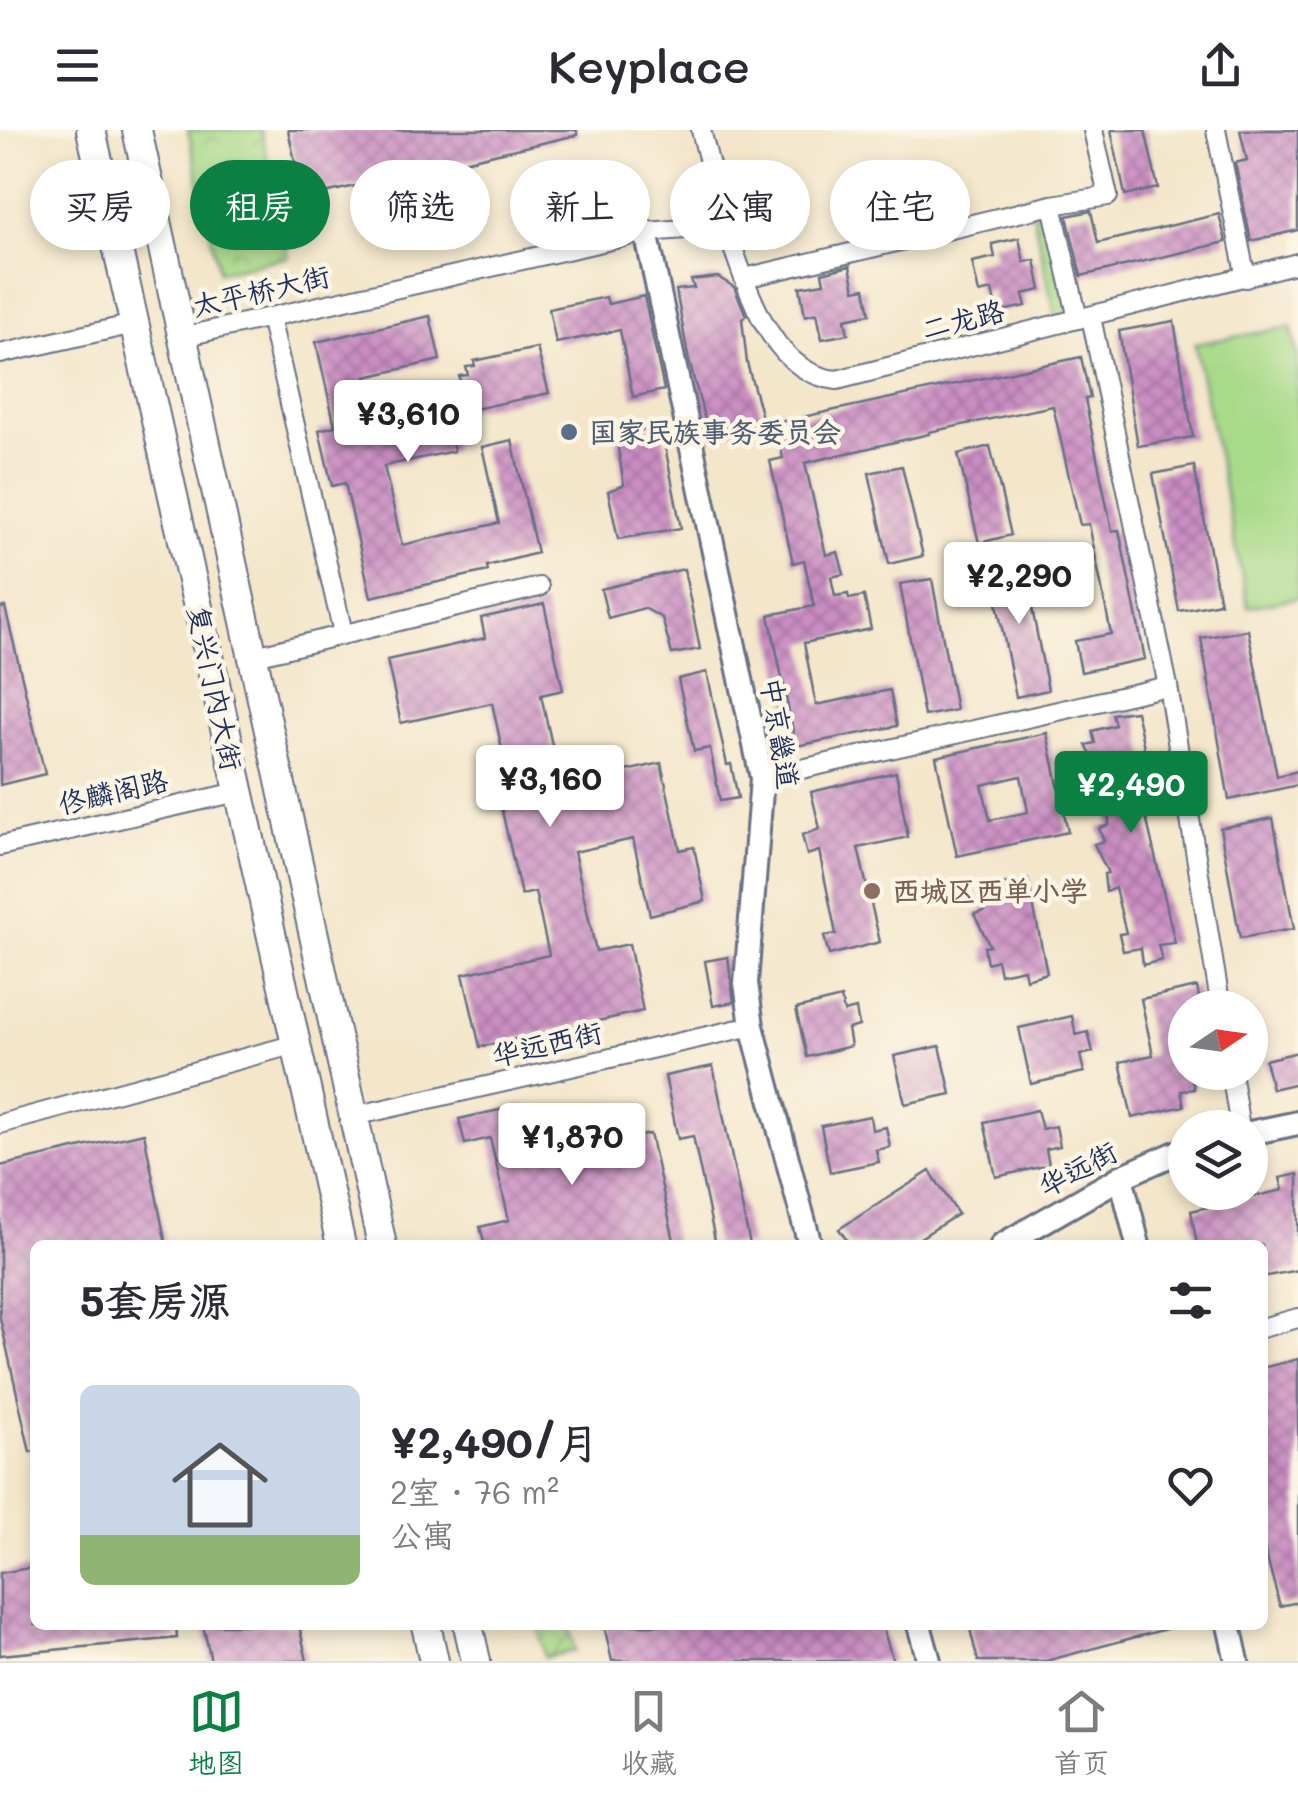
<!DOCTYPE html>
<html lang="zh">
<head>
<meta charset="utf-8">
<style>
	:root { --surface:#fff; --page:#f7f7f7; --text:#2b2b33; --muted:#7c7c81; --line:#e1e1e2; --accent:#0b8043 }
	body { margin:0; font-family:Mali,"LXGW WenKai TC",sans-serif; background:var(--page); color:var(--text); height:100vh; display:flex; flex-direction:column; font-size:38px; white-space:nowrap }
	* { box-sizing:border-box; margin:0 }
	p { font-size:32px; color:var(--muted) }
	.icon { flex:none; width:55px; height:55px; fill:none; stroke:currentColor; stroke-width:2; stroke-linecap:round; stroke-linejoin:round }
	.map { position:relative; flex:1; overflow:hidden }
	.details { position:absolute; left:30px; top:1110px; width:1238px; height:390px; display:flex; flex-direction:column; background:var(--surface); border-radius:15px; box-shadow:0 5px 15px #0003 }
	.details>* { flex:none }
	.top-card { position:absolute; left:30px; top:30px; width:1240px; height:90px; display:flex; gap:20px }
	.needle { width:65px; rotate:77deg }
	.tools { position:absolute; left:1168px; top:860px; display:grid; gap:20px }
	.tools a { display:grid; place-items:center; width:100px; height:100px; border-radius:50%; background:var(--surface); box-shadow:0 5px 15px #0003; font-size:50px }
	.price { position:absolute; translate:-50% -85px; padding:0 22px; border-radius:10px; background:#fff; color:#222; font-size:32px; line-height:65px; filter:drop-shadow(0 2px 5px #0008) }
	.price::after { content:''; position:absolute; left:50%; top:60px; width:30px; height:22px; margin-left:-15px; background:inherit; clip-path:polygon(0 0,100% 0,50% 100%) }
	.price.on { background:var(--accent); color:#fff }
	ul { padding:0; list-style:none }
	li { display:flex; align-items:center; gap:30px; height:250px; padding:0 50px }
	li+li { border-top:2px solid var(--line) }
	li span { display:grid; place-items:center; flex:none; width:280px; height:200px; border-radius:15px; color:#555 }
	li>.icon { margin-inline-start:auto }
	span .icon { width:120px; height:120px; fill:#fffc; stroke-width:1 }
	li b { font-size:42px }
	h2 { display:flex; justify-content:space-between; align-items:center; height:120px; padding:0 50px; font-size:42px }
	.tag { padding:0 35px; border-radius:45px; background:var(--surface); box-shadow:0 5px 15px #0003; font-size:35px; line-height:90px }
	.tag.on { background:var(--accent); color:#fff }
	header { display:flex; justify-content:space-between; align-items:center; height:130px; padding:0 50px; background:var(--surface); font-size:45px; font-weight:600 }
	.tab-bar { display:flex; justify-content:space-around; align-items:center; height:140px; border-top:2px solid var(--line); background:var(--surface); font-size:28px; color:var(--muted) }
	.tab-bar a { display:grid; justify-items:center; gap:5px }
	.tab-bar .on { color:var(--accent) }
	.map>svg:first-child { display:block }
	.park { fill:url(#park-crowns); stroke:#628474; stroke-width:2.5 }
	.garden { fill:url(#garden-furrows); stroke:#628474; stroke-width:2.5 }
	.pitch { fill:#a8da89; stroke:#628474; stroke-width:2.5 }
	.building { fill:url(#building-cross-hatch); fill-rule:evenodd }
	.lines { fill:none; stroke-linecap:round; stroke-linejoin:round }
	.minor-casing { stroke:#676f84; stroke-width:22 }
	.tertiary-casing { stroke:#676f84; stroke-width:28 }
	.trunk-casing { stroke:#676f84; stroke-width:32 }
	.minor { stroke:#fff; stroke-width:18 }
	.tertiary { stroke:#fff; stroke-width:22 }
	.trunk { stroke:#fff; stroke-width:28 }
	.service-dot { fill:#5c6f8a; stroke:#fcf5e5; stroke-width:4 }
	.education-dot { fill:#8d6e63; stroke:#fcf5e5; stroke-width:4 }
	.labels { text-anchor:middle; stroke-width:9; stroke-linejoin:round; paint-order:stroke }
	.street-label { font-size:28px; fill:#1b2f5e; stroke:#fcf5e5 }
	.service-label { font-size:28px; font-weight:bold; fill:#4e5e75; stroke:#fcf5e5; text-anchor:start }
	.education-label { font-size:28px; font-weight:bold; fill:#785e54; stroke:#fcf5e5; text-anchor:start }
</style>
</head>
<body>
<header><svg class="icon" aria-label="menu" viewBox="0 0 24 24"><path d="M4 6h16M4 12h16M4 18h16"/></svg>Keyplace<svg class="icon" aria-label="share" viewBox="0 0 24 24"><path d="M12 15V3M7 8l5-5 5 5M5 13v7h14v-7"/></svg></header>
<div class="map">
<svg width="1298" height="1531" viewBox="0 0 1298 1531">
	<defs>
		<pattern id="park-crowns" width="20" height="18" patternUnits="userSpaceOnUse" patternTransform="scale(2.5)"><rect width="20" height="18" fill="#a8da89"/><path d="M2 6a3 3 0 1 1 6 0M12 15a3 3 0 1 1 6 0" fill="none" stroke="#90bb79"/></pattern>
		<pattern id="garden-furrows" width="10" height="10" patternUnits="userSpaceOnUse" patternTransform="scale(2.5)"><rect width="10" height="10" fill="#a8da89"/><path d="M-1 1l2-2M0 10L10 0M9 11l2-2" fill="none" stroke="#90bb79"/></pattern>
		<pattern id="building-cross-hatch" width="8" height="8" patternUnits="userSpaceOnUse" patternTransform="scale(2.5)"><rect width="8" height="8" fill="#cb8ec3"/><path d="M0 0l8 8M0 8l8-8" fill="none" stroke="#a474a2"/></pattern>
	</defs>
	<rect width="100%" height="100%" fill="#fcf5e5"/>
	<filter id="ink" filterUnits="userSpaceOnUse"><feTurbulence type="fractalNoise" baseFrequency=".01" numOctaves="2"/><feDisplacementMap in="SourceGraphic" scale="20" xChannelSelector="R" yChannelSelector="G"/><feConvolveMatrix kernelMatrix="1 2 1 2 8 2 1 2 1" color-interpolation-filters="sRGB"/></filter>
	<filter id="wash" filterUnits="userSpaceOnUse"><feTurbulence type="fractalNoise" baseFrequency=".0048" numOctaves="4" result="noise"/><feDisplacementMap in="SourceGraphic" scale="40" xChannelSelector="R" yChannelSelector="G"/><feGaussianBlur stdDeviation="2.25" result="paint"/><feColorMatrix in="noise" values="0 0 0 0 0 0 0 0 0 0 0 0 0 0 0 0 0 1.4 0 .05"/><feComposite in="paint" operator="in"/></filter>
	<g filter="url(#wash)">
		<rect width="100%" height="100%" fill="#f3e6ca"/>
		<g class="park">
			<polygon points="188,0 261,0 289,127 219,142"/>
			<polygon points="1046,82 1070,186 1056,189 1033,85"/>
		</g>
		<polygon class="garden" points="550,1495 569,1495 575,1521 545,1527 538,1498"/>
		<polygon class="pitch" points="1291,197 1298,230 1298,468 1248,477 1195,214"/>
		<g id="blocks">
			<g class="building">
				<polygon points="288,0 577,0 577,5 303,68"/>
				<polygon points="1111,0 1145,0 1158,58 1125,65"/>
				<polygon points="1240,0 1298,0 1298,100 1251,111 1235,33 1247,30"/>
				<polygon points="1091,81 1098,113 1219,84 1226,112 1081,146 1067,86"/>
				<polygon points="1019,108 1024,132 1035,130 1041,160 1023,164 1026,176 997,182 992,160 979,163 972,132 995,127 992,114"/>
				<polygon points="850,136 855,160 865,158 870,184 845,189 848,204 822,209 817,183 805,186 800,157 824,153 822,143"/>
				<polygon points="718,147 734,157 746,185 742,189 747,233 763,291 710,309 689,231 676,160 694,158 691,150"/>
				<polygon points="644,166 664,260 633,267 620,200 556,213 549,179 606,167 608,174"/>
				<polygon points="430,186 440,230 366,247 376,292 443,276 454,321 384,336 402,415 499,393 482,317 512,310 537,423 487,436 488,441 371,467 345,353 332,356 319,300 335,296 316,212"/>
				<polygon points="1174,191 1193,307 1138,316 1119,201"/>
				<polygon points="537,218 549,263 461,282 456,256 461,254 459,246 468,245 466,237 475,236 474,231"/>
				<polygon points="1081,227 1090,268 1085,269 1112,401 1119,400 1145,529 1081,542 1075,511 1111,504 1089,394 1080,395 1053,276 929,302 929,304 805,333 826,425 838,422 844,444 831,447 835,466 848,464 849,469 864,466 871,499 804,513 816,575 890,560 897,596 796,616 769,485 814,476 804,430 793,433 770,331 783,328 775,293"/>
				<polygon points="661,296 681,398 618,409 608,361 624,355 616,306"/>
				<polygon points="990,316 1011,405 979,413 958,324"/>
				<polygon points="902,336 923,426 889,434 869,343"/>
				<polygon points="1194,336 1220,473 1179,481 1153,344"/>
				<polygon points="1022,427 1048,560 1016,567 989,434"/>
				<polygon points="684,439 700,519 672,524 662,488 644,478 608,488 601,459"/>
				<polygon points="932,449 956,580 924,586 900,454"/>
				<polygon points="544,474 563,560 541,565 561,656 661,633 680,720 694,717 705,771 650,785 633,709 574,722 596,821 629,814 643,881 480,917 463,844 549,825 535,762 521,765 493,641 506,638 492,573 401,593 387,530 485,508 481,488"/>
				<polygon points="5,477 45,644 0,655 0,478"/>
				<polygon points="1248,500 1277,646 1298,641 1298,655 1229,670 1201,508"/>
				<polygon points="707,542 727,635 731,634 738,668 720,671 710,618 694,621 678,549"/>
				<polygon points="1136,581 1157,676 1144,678 1175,813 1158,815 1162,830 1143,835 1141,818 1123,821 1119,804 1126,803 1115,758 1106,762 1104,744 1108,743 1094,714 1104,711 1099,698 1109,695 1108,664 1098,664 1098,639 1086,615 1095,613 1092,601 1115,595 1112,584"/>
				<path d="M1047 603 1068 702 957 726 936 627ZM1021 646 1028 682 990 690 982 655Z"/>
				<polygon points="896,642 908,707 858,718 880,812 829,825 824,806 836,804 819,721 807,725 802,705 820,699 811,662"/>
				<polygon points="1273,688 1294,799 1240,808 1220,698"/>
				<polygon points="1028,749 1047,843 1026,849 1024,839 1000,844 997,830 987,833 984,817 990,816 974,784 985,781 982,768 1005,762 1003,754"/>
				<polygon points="728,827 734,872 713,876 705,831"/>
				<polygon points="1197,857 1201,878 1185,878 1185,942 1191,942 1194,959 1181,961 1184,976 1132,988 1120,932 1153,925 1141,869"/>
				<polygon points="841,868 844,882 856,879 859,896 848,899 851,916 807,927 796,879"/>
				<polygon points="1072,886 1076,905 1088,902 1093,922 1080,925 1084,942 1031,954 1019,898"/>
				<polygon points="940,916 951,964 905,974 894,926"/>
				<polygon points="1298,922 1298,953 1272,959 1265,930"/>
				<polygon points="713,936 750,1115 716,1115 693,1006 678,1009 665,946"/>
				<polygon points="526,974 539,1028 650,1004 675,1115 485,1115 480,1097 509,1090 490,1008 465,1014 459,989"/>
				<polygon points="1037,980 1042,999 1056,996 1060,1016 1046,1019 1049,1035 996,1047 984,992"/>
				<polygon points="870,986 872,1000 886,997 890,1017 876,1020 879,1032 830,1042 821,996"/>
				<polygon points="144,1003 166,1115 35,1115 35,1321 30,1322 0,1188 0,1036"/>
				<polygon points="930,1041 958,1084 909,1115 850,1115 839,1099"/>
				<polygon points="1298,1044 1298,1140 1262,1147 1262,1115 1197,1115 1191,1081 1283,1060 1280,1048"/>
				<polygon points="1298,1229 1298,1472 1280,1476 1262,1409 1262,1238"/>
				<polygon points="35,1437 35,1495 176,1495 177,1508 0,1525 0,1443"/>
				<polygon points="203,1495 299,1495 307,1531 211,1531"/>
				<polygon points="604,1495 882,1495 893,1531 612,1531"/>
				<polygon points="969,1495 1166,1495 1166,1499 1046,1531 978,1531"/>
			</g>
		</g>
	</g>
	<g filter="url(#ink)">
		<use href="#blocks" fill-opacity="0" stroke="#676f84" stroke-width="2.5"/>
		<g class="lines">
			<g class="minor-casing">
				<g id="minor">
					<polyline points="1216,0 1246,148"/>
					<polyline points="1052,75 1078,189"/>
					<path d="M725 96C746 150 767 243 837 250L1298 133"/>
					<polyline points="745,148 1052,75 1108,66 1093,0"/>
					<polyline points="270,187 343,503"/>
					<polyline points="1091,187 1168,556 1221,878"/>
					<polyline points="182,207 646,102 725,96 701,0"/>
					<polyline points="0,224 134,194"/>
					<polyline points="255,526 539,457"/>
					<polyline points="762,648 1168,556"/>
					<polyline points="0,716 238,662"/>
					<polyline points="1231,942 1240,998"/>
					<polyline points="354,986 752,896"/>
					<polyline points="0,994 296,914"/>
					<polyline points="1262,1198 1298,1188"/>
				</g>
			</g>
			<g class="tertiary-casing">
				<g id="tertiary">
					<polyline points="646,102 762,648 746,853 752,896 810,1115"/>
					<polyline points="1250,1003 1298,993"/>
					<polyline points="1121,1047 1138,1115"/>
					<polyline points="1002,1115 1121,1047 1185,1019"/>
					<polyline points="919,1495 929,1531"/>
					<polyline points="1229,1495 1237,1531"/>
				</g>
			</g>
			<g class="trunk-casing">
				<g id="trunk">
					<polyline points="91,0 341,1115"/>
					<polyline points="137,0 382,1115"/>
					<polyline points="426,1495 434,1531"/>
					<polyline points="468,1495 476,1531"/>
				</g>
			</g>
			<use href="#minor" class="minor"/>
			<use href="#tertiary" class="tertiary"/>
			<use href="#trunk" class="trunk"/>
		</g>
	</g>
	<circle class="service-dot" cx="569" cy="302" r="10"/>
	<circle class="education-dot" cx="872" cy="761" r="10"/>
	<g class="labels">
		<g class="street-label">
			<text transform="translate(261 161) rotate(-13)" y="10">太平桥大街</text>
			<text transform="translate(963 190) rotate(-14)" y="10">二龙路</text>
			<text transform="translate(215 558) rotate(78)" y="10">复兴门内大街</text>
			<text transform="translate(780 603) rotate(81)" y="10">中京畿道</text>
			<text transform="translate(113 662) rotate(-13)" y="10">佟麟阁路</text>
			<text transform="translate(547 914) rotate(-13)" y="10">华远西街</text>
			<text transform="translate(1078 1039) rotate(-28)" y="10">华远街</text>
		</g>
		<g class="service-label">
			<text x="589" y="312">国家民族事务委员会</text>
		</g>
		<g class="education-label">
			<text x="892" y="771">西城区西单小学</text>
		</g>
	</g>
</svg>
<div class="tools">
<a><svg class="needle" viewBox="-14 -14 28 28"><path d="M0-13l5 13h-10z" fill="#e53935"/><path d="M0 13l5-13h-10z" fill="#7c7c81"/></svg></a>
<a><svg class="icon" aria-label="layers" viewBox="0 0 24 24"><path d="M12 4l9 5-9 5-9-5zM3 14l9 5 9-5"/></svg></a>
</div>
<b class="price" style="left:408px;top:335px">¥3,610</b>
<b class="price" style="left:1019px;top:497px">¥2,290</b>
<b class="price" style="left:550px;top:700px">¥3,160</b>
<b class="price on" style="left:1131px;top:706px">¥2,490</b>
<b class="price" style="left:572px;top:1058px">¥1,870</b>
<div class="top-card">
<a class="tag">买房</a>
<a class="tag on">租房</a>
<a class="tag">筛选</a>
<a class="tag">新上</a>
<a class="tag">公寓</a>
<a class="tag">住宅</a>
</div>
<section class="details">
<h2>5套房源<svg class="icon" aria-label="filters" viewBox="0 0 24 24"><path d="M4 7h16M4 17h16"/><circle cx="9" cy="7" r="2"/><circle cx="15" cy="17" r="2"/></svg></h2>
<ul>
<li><span style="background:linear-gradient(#c9d6e8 75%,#8fb573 0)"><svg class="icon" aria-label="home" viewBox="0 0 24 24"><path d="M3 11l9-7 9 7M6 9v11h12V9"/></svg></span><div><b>¥2,490/月</b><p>2室 · 76 m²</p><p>公寓</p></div><svg class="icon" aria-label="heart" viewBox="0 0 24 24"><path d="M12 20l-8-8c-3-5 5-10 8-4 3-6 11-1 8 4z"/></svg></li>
</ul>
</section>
</div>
<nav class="tab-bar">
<a class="on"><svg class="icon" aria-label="map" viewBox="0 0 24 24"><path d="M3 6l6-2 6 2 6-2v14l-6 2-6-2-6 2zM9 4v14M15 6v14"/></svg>地图</a>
<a><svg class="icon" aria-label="saved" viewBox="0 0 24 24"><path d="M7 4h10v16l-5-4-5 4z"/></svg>收藏</a>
<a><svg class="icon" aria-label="home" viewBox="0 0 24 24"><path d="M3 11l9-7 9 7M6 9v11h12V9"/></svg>首页</a>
</nav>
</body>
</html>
